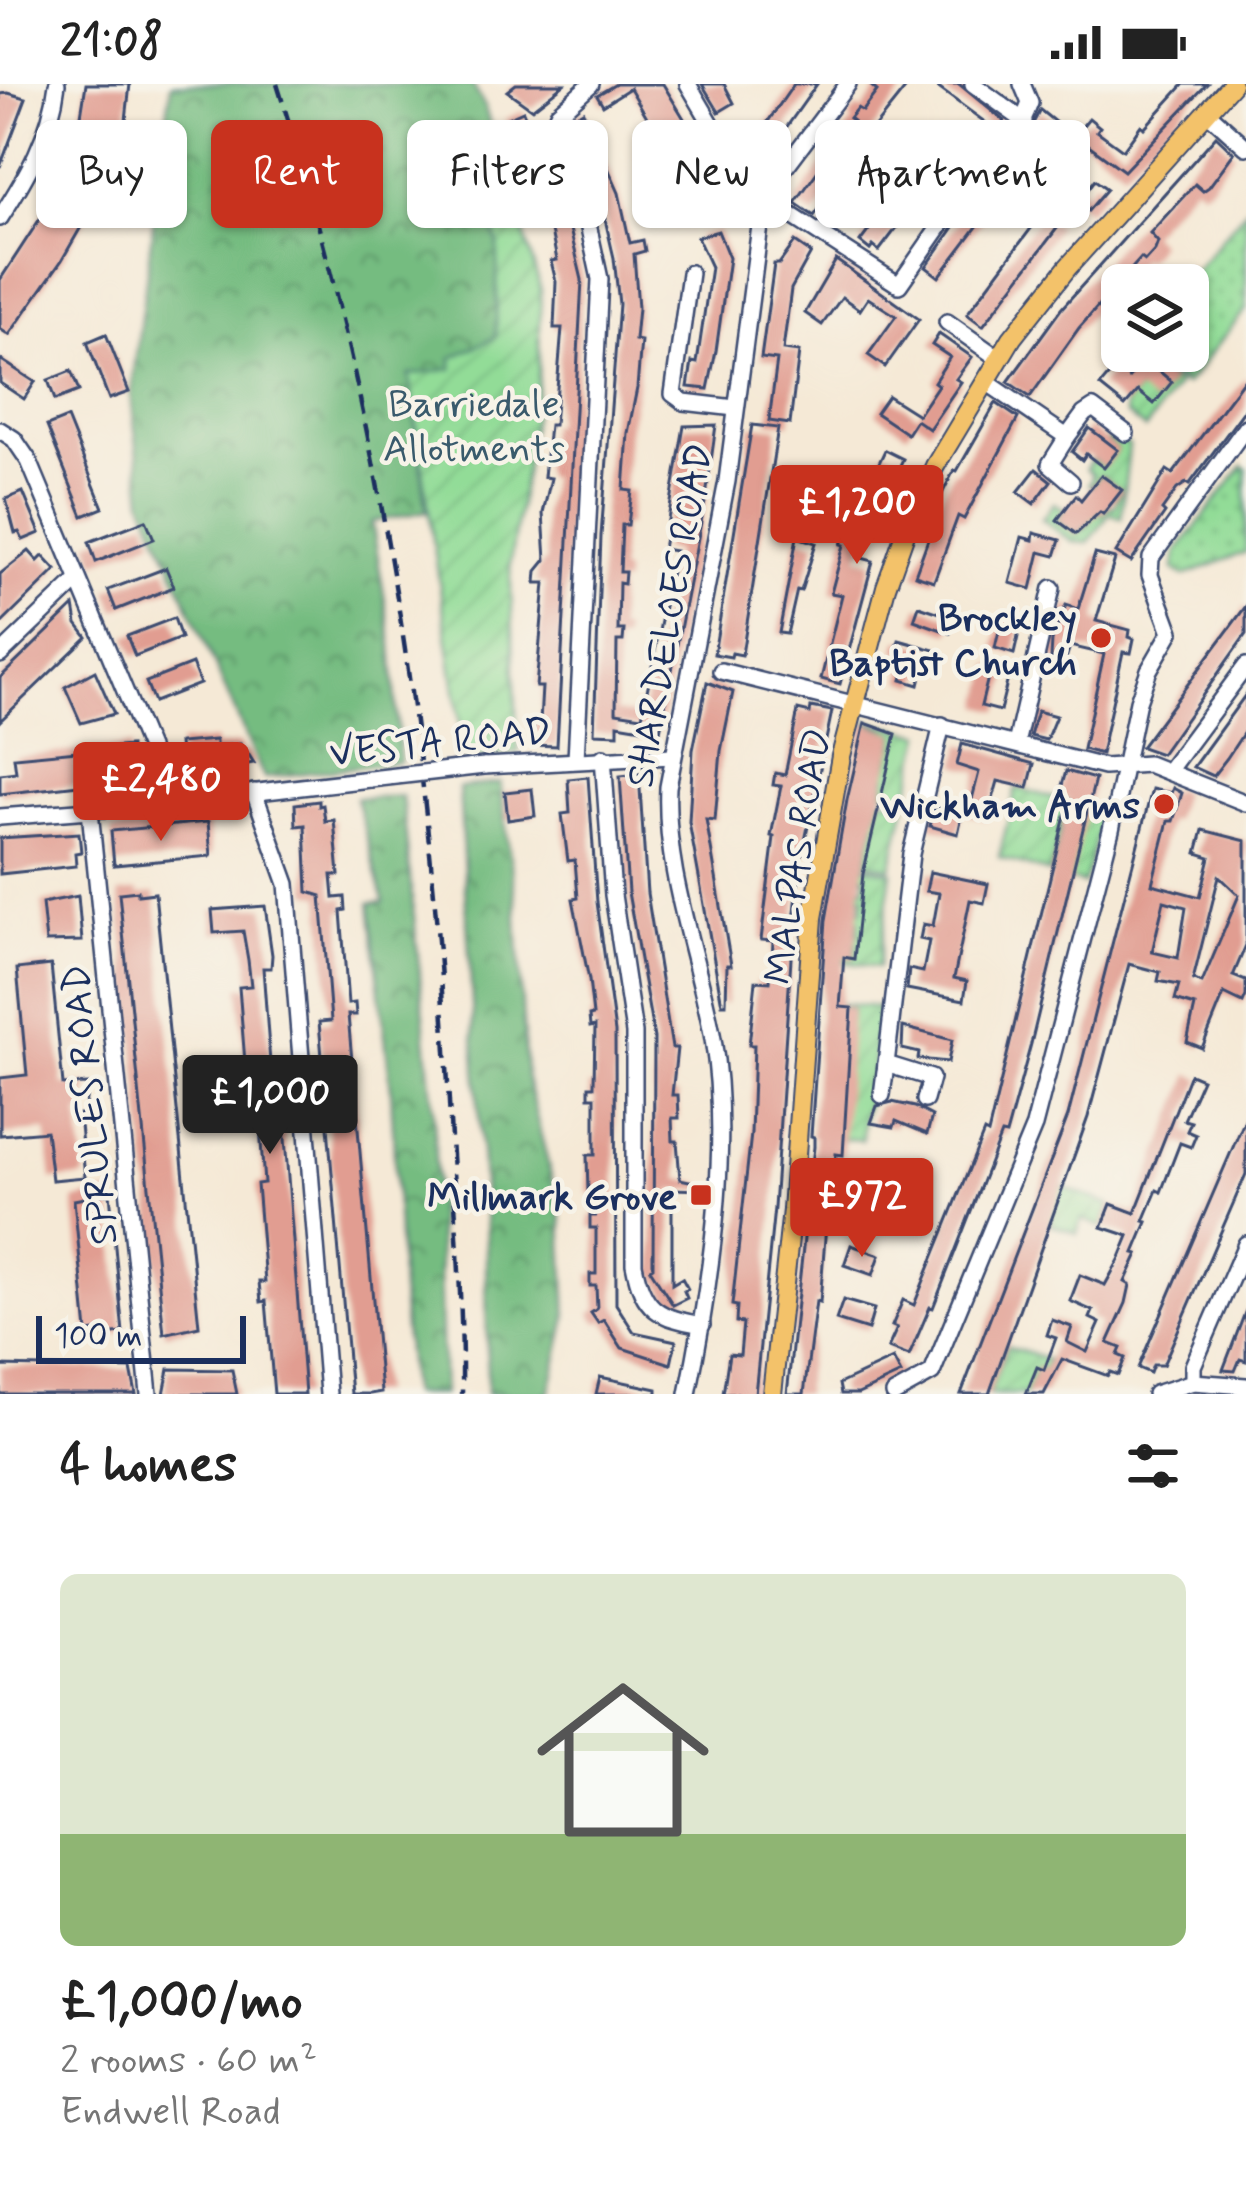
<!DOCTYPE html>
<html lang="en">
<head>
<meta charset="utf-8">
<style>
	:root { --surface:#fff; --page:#f6f6f6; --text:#222; --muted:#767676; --accent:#c8321e }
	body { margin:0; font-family:Mynerve,sans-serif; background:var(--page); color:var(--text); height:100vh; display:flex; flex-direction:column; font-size:45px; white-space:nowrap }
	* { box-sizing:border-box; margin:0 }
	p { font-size:39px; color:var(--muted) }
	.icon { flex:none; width:66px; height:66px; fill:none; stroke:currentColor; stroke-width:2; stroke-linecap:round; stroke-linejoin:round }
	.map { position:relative; height:1310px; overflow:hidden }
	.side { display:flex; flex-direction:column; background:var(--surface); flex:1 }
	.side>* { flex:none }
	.guide { position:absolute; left:36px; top:36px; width:1176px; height:108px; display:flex; gap:24px }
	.buttons { position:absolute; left:1101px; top:180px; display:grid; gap:24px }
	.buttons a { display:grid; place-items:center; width:108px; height:108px; border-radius:18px; background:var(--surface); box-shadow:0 3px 9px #0004; font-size:60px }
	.scale { position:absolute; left:36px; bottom:30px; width:210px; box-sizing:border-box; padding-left:12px; border:6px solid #1b2f5e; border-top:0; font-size:33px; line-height:42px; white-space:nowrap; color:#1b2f5e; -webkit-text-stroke:9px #f7f3e8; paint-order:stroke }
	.price { position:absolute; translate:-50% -102px; padding:0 27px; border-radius:12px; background:var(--accent); color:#fff; font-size:39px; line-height:78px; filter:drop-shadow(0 3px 6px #0008) }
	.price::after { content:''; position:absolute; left:50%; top:72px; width:36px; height:27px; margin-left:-18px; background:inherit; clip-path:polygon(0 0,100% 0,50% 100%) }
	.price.selected { background:#222; color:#fff }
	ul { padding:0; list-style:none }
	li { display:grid; align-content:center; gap:24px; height:636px; padding:0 60px }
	li span { display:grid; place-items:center; height:372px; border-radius:18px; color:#555 }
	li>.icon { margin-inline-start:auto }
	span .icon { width:216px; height:216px; fill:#fffc; stroke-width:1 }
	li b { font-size:51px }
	h2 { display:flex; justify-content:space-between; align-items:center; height:144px; padding:0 60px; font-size:51px }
	.tag { padding:0 42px; border-radius:18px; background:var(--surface); box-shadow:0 3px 9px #0004; font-size:42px; line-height:108px }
	.tag.selected { background:var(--accent); color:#fff }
	.status { display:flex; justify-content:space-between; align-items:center; height:84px; padding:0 60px; background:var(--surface); direction:ltr }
	.status svg { height:33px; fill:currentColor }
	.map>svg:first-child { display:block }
	.forest { fill:url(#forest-crowns); stroke:#48766f; stroke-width:3 }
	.park { fill:url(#park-dots); stroke:#56867a; stroke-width:3 }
	.garden { fill:url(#garden-furrows); stroke:#56867a; stroke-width:3; fill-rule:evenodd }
	.building { fill:#e19d91; fill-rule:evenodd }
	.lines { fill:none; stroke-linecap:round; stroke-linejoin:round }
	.minor-casing { stroke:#3c4b70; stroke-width:20 }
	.major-casing { stroke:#3c4b70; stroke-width:22 }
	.minor { stroke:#fff; stroke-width:15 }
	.major { stroke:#f3c26a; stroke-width:18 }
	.rail { stroke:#1b2f5e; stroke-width:4.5; stroke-dasharray:18 9; stroke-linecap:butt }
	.minor-bridge-casing { stroke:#3c4b70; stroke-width:20; stroke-linecap:butt }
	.minor-bridge { stroke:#fff; stroke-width:15 }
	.poi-dot { fill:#c8321e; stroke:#f7f3e8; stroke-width:4.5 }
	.labels { text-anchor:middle; stroke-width:9; stroke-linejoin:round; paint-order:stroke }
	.park-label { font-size:39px; fill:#395a6c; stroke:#f7f3e8 }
	.street-label { font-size:39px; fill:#1b2f5e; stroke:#f7f3e8 }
	.poi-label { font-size:39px; font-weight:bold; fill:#1b2f5e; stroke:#f7f3e8; text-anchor:end }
</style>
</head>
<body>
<div class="status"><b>21:08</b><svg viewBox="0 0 49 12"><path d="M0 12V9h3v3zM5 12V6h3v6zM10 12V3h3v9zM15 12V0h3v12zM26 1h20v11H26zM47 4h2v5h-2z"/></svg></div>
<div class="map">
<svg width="1246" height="1310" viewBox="0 0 1246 1310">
	<defs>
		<pattern id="forest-crowns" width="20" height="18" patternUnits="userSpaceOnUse" patternTransform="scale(3)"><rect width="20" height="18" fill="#75bc80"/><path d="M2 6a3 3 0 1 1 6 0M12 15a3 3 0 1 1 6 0" fill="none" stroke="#5f996c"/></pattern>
		<pattern id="park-dots" width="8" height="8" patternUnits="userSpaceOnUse" patternTransform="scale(3)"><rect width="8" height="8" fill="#92dc97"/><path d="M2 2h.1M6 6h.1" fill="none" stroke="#7dbd85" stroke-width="1.8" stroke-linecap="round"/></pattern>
		<pattern id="garden-furrows" width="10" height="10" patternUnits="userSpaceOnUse" patternTransform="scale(3)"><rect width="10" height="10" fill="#92dc97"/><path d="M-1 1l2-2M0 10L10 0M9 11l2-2" fill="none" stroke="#7dbd85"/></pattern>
	</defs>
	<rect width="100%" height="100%" fill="#f7f3e8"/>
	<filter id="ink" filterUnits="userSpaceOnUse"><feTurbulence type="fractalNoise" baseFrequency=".00833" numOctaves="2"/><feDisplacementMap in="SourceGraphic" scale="24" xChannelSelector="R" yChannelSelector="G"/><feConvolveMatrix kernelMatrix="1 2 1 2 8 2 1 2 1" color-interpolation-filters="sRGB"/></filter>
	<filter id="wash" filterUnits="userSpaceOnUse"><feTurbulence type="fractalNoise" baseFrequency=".004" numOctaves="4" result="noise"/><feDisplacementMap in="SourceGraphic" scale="48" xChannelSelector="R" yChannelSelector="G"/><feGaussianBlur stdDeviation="2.7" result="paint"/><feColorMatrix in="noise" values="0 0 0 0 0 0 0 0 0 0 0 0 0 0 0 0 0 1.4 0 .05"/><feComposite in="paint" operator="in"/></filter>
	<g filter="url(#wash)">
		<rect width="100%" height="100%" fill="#f5e9d6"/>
		<g class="forest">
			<polygon points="171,0 472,0 484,21 511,106 484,115 498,160 496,253 452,274 453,285 409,292 427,427 372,438 392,560 400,678 264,694 143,416 131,311"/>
			<polygon points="500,699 516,817 526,991 562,1136 567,1234 549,1310 487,1310 486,1149 459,704"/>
			<polygon points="402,712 434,1032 443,1310 410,1310 401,1210 391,1005 370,819 384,818 356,714"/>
		</g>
		<g class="park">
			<polygon points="1246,125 1246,225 1185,301 1145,267 1188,267 1188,201 1183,201"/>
			<polygon points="1243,382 1246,385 1246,468 1184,492 1174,485 1177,467"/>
		</g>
		<g class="garden">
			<polygon points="511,106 541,206 538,302 510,479 518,668 465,674 409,291 452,285 452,274 496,253 498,160 484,115"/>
			<polygon points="1128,267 1137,267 1178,300 1145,345 1126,330 1125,322 1147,296 1154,319 1172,298 1145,276 1129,294 1116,283"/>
			<polygon points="1112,350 1129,362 1121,434 1110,429 1088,459 1072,458 1042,435 1054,419 1065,425 1057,436 1076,450 1090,440 1087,436 1095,426 1103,430 1110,422 1114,424 1121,406 1101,391 1092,402 1089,400 1093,391 1086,385 1092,375 1104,383 1117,366 1107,357"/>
			<polygon points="866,637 923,650 908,714 869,704 884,704 886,691 873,688 874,681 888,684 891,671 879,660 893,663 896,651"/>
			<path d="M1016 704 1103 727 1084 800 999 773ZM1067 722 1075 724 1069 792 1050 787Z"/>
			<polygon points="868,711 906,720 891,784 853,775 853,771 867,774 875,738 862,735 864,728 877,731 880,718"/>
			<polygon points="835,775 892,788 878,883 839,877 840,872 854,874 856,859 842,857 857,850 859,837 846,835 847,825 861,827 863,812 849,810 850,802 864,804 866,792 852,789 853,782 835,780"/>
			<polygon points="839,920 878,923 872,1000 863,1033 862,1056 830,1054 852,925 838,923"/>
			<polygon points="1061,1102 1110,1121 1102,1143 1082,1135 1077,1150 1048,1139"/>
			<polygon points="1007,1262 1048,1276 1044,1286 1037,1284 1026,1310 989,1310"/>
		</g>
		<g id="blocks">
			<g class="building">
				<polygon points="86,0 130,0 125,45 109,98 112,106 104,114 104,123 92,124 62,176 9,251 0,245 0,196 56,110 78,50"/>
				<polygon points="516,0 564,0 532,25 507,7"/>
				<polygon points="616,0 663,0 735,119 712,132 706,122 697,127 684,96 630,4 603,21 597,11"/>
				<polygon points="702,0 724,0 734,19 719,28"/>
				<polygon points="794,0 817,0 754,89 744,72"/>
				<polygon points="869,0 909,0 845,80 849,83 814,132 795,119 853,37 849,34 857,24 862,27 877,7"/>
				<polygon points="933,0 959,0 1004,37 997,47"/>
				<polygon points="1184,0 1207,0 1124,87 1075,51 1089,34 1100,43 1097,47 1123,66 1141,41 1144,44"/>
				<polygon points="8,9 26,14 0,83 0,10"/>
				<polygon points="1040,26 1055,38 1038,62 1064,82 1060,88 1086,108 1095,96 1107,105 1088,127 1025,79 939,193 926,183 990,92 993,94 1024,57"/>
				<polygon points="523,27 565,124 582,196 557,662 533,661 533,649 534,637 540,638 542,603 536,603 545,499 536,499 537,487 546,476 543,429 551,394 544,393 549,341 554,341 562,244 554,244 556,198 551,177 557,176 550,142 547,143 527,102 523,91 529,89 520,67 514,69 509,58 515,56 505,35"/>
				<polygon points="583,27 619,109 630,159 643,156 645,167 634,170 638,224 635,256 641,257 637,304 628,349 624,406 632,407 628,441 622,441 620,488 625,488 624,500 619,499 618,546 624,546 623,557 617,557 616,628 642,632 675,467 663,465 684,342 716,341 706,413 660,647 618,640 618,650 594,649 601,452 619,220 614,174 601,118 568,44 571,42 568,36"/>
				<polygon points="1216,52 1234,69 1209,103 1203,107 1195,100 1150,149 1158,158 1155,166 1145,177 1141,174 1079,244 1030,313 1008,298 1061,225"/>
				<polygon points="898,107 915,120 879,167 873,162 870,166 860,158"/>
				<polygon points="1041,131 1058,143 983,242 967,230"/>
				<polygon points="718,147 729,174 716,267 708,305 688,303 692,278 697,279 711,183 697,153"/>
				<polygon points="795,158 811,169 791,205 783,266 799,268 790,340 769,337 777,276 761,274 774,180 779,180"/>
				<polygon points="836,176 919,235 885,283 868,271 896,232 868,214 860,226 842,213 822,241 805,229"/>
				<polygon points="106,250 129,308 109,315 87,258"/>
				<polygon points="939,250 972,273 956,295 961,298 929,345 916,336 907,350 876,329 888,312 918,331 938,301 934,298 950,273 932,261"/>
				<polygon points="0,275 35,298 24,315 0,299"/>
				<polygon points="1145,275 1172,298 1154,320 1138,307 1125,322 1100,302 1116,283 1129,294"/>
				<polygon points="71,287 79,307 55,316 48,296"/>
				<polygon points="1246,293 1246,324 1189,401 1186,399 1177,405 1162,426 1165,429 1131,478 1116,469 1167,386 1173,390"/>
				<polygon points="996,319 1018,334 964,435 958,432 934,497 915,491 938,428 934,426 954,386 957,387"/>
				<polygon points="67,334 103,424 83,432 47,342"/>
				<polygon points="752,341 778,344 743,564 742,571 732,569 731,573 714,570"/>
				<polygon points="1089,344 1118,366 1104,384 1086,370 1082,376 1072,368"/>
				<polygon points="885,366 903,375 858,473 873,477 840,600 821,595 842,511 831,509 844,461 841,460"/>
				<polygon points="1036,385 1051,397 1034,420 1018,408"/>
				<polygon points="1101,391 1122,406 1103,430 1100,428 1076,450 1057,436 1076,411 1081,416"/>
				<polygon points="23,408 40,449 23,456 19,448 15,449 6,415"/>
				<polygon points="146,436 154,455 96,478 89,458"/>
				<polygon points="1034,449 1060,456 1055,472 1040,468 1031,505 1010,499 1022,453 1033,456"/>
				<polygon points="797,453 816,459 801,507 797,506 787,550 779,549"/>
				<polygon points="29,467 38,477 43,472 56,486 0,541 0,490"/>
				<polygon points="1095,470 1115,475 1096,537 1130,546 1129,553 1134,555 1131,569 1123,568 1101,670 1083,665 1104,570 1070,562 1065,578 1051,574 1052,557 1066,521 1078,525"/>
				<polygon points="166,484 174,503 116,526 108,506"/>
				<polygon points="74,522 77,540 87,553 0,637 0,594"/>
				<polygon points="919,522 955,534 950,549 914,536"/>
				<polygon points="1246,522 1246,550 1161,670 1141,663"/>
				<polygon points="1003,530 1022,535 1014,570 995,564"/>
				<polygon points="174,534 181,554 135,572 127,552"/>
				<polygon points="899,556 942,568 938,585 924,581 919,601 902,596 907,576 903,575 904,569 896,567"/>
				<polygon points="192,580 200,600 154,618 146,598"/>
				<polygon points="991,581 1010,586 1000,627 981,622"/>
				<polygon points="95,587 114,630 81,639 65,603"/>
				<polygon points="707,598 733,608 721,667 715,736 706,735 731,881 727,881 726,920 722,920 689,738 693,666"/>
				<polygon points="1246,610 1246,645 1227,674 1213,692 1193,683"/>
				<polygon points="811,623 832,627 801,776 793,845 774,1124 755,1310 723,1310 729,1270 740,1271 743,1239 736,1238 737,1222 732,1221 751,1050 754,961 749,961 756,897 770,898 772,877 773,857 761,856 774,753 771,752 781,702 773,701 775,689 785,691 798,626 810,629"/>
				<polygon points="1037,627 1056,632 1046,656 1030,652"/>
				<polygon points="865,639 896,650 863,790 854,875 844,873 840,923 852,924 843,1071 836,1070 835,1095 833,1102 829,1102 820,1218 816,1217 804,1310 787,1310 814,1063 814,1053 811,1052 826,836 847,716"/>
				<polygon points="216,656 216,663 240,660 241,668 247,668 254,679 226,684 226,680 181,684 179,659"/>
				<polygon points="962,660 1034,680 1028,704 998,697 987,736 968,731 979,688 957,681"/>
				<polygon points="130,662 131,676 138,675 140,694 0,710 0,690 16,688 14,673"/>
				<polygon points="1066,687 1095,695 1031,960 1006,1051 1001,1050 933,1224 930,1223 909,1272 888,1264 897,1244 892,1242 903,1216 914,1221 984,1048 988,1050 1069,715 1059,712"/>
				<polygon points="639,690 647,809 672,964 677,964 672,1011 678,1011 679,1034 672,1034 673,1057 677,1057 680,1095 703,1100 702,1106 672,1105 672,1200 682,1194 688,1205 684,1207 687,1214 673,1221 650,1185 653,1183 654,954 628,808 620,692"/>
				<polygon points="588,693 597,818 615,948 616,1220 634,1248 676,1257 671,1280 622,1264 604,1236 598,1239 591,1229 597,1225 596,1202 590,1202 590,1190 596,1190 596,1144 590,1144 590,1132 595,1132 595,1109 588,1109 587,1071 595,1071 595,1013 589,1013 589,1002 594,1002 595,942 590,943 589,932 593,931 589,896 573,815 578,814 575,776 568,777 562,730 570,729 568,695"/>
				<path d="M1173 704 1182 709 1173 737H1168L1152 800 1200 813 1210 773 1197 769 1203 746 1246 757V861L1233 892 1246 897V912L1243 919 1224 910 1202 964 1187 958 1195 922 1175 916 1179 901 1158 897 1160 888 1129 880 1088 1033 989 1310H961L1068 1032 1152 705 1171 709ZM1219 792 1239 811 1202 899 1193 896ZM1164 817 1186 823 1178 874 1152 868Z"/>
				<polygon points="532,705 535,732 508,736 505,708"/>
				<polygon points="319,717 319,722 323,721 325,737 334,736 339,791 332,791 334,814 345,813 346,826 341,827 347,907 348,920 355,919 356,931 348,931 381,1308 370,1310 351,1310 319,938 331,937 321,812 308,808 305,741 296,742 295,720"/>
				<polygon points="935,723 963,727 958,750 930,742"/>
				<polygon points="208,738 211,772 114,781 111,747"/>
				<polygon points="79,749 81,768 75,769 76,782 0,790 0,754"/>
				<polygon points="930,788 988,800 984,819 970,816 954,894 967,897 964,916 907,905 909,885 923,888 929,857 920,855 923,840 933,842 939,809 926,807"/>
				<polygon points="138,807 138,811 155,809 199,1242 164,1250 119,809"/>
				<polygon points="78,812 82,857 46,858 42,819"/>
				<polygon points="265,822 272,871 271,884 263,884 271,992 280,991 305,1310 274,1310 266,1217 261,1218 259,1198 265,1198 257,1100 264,1099 255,977 245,978 239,903 251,902 248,876 243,847 214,849 212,826"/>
				<polygon points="51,881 63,1001 88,1000 84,1030 79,1030 85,1093 52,1096 46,1047 0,1051 0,994 27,991 17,885"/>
				<polygon points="903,943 952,956 948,978 918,975 919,969 902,965"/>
				<polygon points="1190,990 1202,995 1184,1036 1191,1038 1187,1047 1196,1051 1191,1063 1180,1059 1161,1108 1157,1106 1144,1137 1147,1138 1134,1169 1138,1170 1125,1198 1130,1201 1126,1219 1108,1259 1121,1264 1118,1271 1125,1274 1118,1291 1110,1288 1108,1292 1062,1275 1044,1310 1026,1310 1037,1283 1044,1286 1056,1254 1047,1251 1052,1236 1072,1243 1067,1258 1087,1268 1100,1239 1090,1234 1093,1227 1070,1217 1080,1191 1105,1201 1119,1176 1129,1152 1102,1143 1111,1120 1135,1129"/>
				<polygon points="892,1018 915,1023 932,1032 927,1050 896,1037 894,1043 871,1039 877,1022"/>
				<polygon points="1246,1033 1246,1090 1163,1281 1153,1281 1150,1289 1138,1284"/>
				<polygon points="110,1109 123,1249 104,1251 104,1246 87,1248 74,1116"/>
				<polygon points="851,1161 880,1171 873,1191 844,1181"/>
				<polygon points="843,1216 874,1225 868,1246 836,1236"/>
				<polygon points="1246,1226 1246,1277 1240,1275 1235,1287 1223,1286"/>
				<polygon points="893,1275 901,1290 858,1310 841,1310 839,1300"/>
				<polygon points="0,1282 131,1285 136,1310 0,1310"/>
				<polygon points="169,1285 232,1286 237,1310 164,1310"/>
				<polygon points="600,1293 657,1305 657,1310 596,1310"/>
			</g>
		</g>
	</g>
	<g filter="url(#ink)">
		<use href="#blocks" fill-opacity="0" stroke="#3c4b70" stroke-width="3"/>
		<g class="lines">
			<g class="minor-casing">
				<g id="minor">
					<path d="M688 0 749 104 899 201 989 72C1009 65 1023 38 1030 19L1022 0"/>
					<polyline points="973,0 1024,37"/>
					<polyline points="1207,28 1246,63"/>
					<path d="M0 134C27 92 51 51 57 0"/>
					<polyline points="690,189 673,310 684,318 735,324"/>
					<polyline points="947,238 998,274"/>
					<polyline points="985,297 1067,353 1084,330 1093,324 1126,349"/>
					<polyline points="0,346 14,355 29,377 171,717"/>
					<polyline points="1067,353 1050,380 1071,398"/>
					<polyline points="0,571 77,497"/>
					<polyline points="721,587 1104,683 1148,680 1246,719"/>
					<polyline points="1016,660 1052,504"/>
					<path d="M603 673 613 811 634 949V1180C643 1227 658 1233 702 1241"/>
					<polyline points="576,675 600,195 586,131 551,45 558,29 591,0"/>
					<polyline points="484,682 672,672"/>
					<polyline points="1168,687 1246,582"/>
					<polyline points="254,708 287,800 328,1310"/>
					<polyline points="90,727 149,1310"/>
					<polyline points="0,733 128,723 370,695"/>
					<polyline points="882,1011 886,980"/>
					<polyline points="925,1016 931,994 886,980 911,770 942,641"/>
					<polyline points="1193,1298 1193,1282 1246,1160"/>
					<path d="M688 1310C710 1203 731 1062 713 955 698 870 664 790 668 703L727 397 760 142 777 94 848 0"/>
					<polyline points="894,1310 932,1289 1034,1042 1111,746 1138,617 1149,586 1171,548 1150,491 1151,474 1246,343"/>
					<polyline points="1155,1310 1193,1298 1246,1302"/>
				</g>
			</g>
			<g class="major-casing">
				<polyline id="major" points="772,1310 792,1126 813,834 841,672 886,503 908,441 935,382 1012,254 1068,183 1232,0"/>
			</g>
			<use href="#minor" class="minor"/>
			<use href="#major" class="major"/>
			<path class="rail" d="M277 0C384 339 432 683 450 1037 455 1128 463 1219 462 1310"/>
			<g class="minor-bridge-casing">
				<polyline id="minor-bridge" points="370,695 484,682"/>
			</g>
			<use href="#minor-bridge" class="minor-bridge"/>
		</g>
	</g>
	<g class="poi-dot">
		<circle cx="1101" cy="554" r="12"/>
		<circle cx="1164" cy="720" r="12"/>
		<rect x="689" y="1099" width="24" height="24" rx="6"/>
	</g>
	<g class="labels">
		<g class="park-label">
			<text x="474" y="332">Barriedale<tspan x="474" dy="45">Allotments</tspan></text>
		</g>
		<g class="street-label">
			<text transform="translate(668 531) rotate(-80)" y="14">SHARDELOES ROAD</text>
			<text transform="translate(440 656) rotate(-6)" y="14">VESTA ROAD</text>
			<text transform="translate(796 772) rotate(-81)" y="14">MALPAS ROAD</text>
			<text transform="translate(88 1021) rotate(-96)" y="14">SPRULES ROAD</text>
		</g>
		<g class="poi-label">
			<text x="1077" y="546">Brockley<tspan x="1077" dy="45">Baptist Church</tspan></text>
			<text x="1140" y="734">Wickham Arms</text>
			<text x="677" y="1125">Millmark Grove</text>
		</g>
	</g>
</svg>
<div class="buttons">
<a><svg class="icon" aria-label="layers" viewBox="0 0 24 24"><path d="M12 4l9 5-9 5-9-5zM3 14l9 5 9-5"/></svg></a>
</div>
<div class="scale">100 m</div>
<b class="price" style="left:857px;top:483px">£1,200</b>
<b class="price" style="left:161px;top:760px">£2,480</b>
<b class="price selected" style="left:270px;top:1073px">£1,000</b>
<b class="price" style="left:862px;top:1176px">£972</b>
<div class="guide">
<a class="tag">Buy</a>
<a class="tag selected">Rent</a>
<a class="tag">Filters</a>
<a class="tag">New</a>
<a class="tag">Apartment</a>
</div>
</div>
<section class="side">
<h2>4 homes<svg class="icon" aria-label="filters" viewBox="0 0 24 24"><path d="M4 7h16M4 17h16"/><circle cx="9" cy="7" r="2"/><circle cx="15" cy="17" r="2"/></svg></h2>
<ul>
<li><span style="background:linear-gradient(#dfe7d0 70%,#8fb573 0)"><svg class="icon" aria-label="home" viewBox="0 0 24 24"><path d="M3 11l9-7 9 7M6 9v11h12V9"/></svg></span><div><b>£1,000/mo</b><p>2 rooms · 60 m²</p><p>Endwell Road</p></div></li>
</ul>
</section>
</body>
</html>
